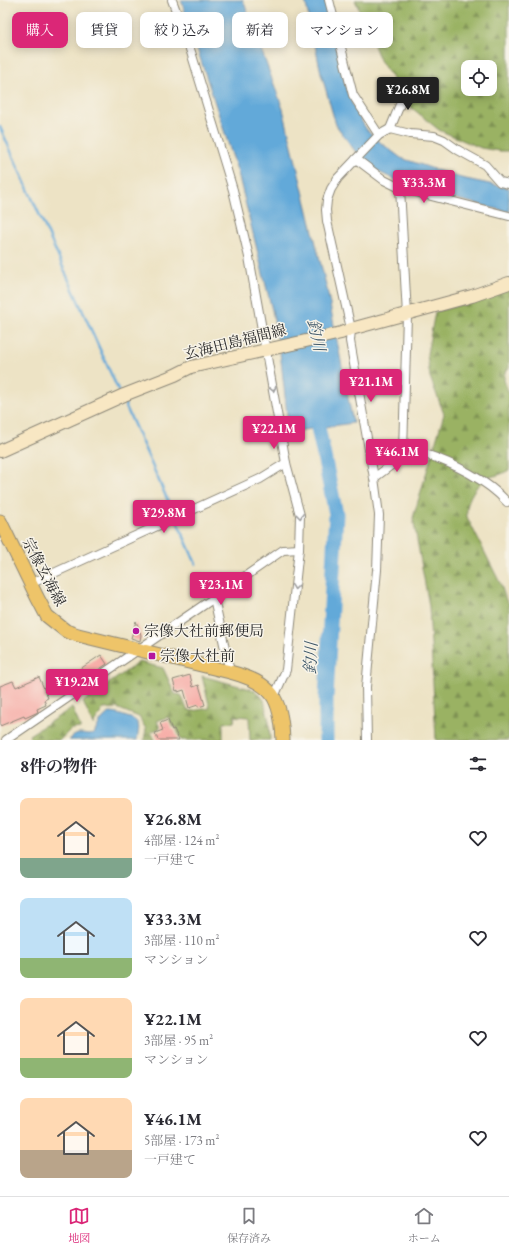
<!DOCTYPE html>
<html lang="ja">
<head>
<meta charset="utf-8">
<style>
	:root { --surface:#fff; --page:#f2f2f3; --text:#2b2b33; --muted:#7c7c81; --line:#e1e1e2; --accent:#db2777 }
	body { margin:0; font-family:"EB Garamond","Noto Serif JP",serif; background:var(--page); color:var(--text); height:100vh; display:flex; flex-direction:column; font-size:15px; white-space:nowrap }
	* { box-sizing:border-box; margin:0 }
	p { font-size:13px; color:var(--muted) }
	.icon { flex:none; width:22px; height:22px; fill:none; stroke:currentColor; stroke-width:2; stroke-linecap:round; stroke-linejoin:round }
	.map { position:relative; height:740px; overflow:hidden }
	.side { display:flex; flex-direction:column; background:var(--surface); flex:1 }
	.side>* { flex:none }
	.guide { position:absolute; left:12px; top:12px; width:485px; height:36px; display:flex; gap:8px }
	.fabs { position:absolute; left:461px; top:60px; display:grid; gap:8px }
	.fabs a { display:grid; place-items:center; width:36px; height:36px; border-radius:8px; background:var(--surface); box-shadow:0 2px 10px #0003; font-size:20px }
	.price { position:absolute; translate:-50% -34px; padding:0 9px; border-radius:4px; background:var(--accent); color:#fff; font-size:13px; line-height:26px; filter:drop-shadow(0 1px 2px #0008) }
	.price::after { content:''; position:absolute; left:50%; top:24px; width:12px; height:9px; margin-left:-6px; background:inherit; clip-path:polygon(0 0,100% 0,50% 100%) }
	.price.current { background:#222; color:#fff }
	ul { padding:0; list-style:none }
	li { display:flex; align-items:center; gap:12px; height:100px; padding:0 20px }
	li span { display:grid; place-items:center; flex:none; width:112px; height:80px; border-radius:8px; color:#555 }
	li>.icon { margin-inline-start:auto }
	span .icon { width:48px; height:48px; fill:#fffc; stroke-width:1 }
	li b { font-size:17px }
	h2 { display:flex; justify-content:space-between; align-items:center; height:48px; padding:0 20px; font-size:17px }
	.tag { padding:0 14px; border-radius:8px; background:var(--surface); box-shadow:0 2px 10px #0003; font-size:14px; line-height:36px }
	.tag.current { background:var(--accent); color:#fff }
	.menu { display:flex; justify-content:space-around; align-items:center; height:56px; border-top:1px solid var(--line); background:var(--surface); font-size:11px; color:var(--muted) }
	.menu a { display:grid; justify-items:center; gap:2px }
	.menu .current { color:var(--accent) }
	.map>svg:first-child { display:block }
	.forest { fill:url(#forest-firs); stroke:#626e47; fill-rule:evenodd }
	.water { fill:#62a9d9; stroke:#466a82 }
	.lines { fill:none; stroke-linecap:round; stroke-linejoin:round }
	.stream { stroke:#62a9d9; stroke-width:2.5 }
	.river { stroke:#62a9d9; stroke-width:15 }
	.building { fill:#f7a6a0 }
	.minor-casing { stroke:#8c8778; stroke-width:10 }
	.secondary-casing { stroke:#8c8778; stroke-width:14 }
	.primary-casing { stroke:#8c8778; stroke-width:15 }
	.minor { stroke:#fff; stroke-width:8 }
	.secondary { stroke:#f8e7c3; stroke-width:12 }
	.primary { stroke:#eec469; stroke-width:13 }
	.oneway { stroke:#a0a0a0 }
	.poi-dot { fill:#b5179e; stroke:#f7f3e8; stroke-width:1.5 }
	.labels { text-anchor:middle; stroke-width:3; stroke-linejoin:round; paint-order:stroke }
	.street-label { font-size:15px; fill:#2b2b2b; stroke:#f7f3e8 }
	.poi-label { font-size:15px; fill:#2b2b2b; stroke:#f7f3e8; text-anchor:start }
	.water-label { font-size:16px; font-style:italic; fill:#3e5768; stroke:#f7f3e8 }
</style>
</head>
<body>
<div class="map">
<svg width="509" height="740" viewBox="0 0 509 740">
	<defs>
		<pattern id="forest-firs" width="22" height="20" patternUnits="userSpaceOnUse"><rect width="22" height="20" fill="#9ab263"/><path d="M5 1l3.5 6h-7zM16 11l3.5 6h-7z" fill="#7e9152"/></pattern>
	</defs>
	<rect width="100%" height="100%" fill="#f7f3e8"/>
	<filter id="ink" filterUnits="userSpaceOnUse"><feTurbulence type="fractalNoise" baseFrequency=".025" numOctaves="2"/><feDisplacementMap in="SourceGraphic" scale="8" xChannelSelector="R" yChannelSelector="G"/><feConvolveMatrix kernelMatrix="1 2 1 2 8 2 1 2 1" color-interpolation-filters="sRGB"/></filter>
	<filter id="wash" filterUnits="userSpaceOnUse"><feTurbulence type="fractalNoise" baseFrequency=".012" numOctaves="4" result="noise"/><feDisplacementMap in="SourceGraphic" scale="16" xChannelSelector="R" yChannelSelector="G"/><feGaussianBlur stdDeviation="0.9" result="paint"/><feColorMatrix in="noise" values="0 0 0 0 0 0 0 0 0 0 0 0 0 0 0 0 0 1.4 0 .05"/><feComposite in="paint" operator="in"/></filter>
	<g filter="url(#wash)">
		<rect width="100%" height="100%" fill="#ede3c5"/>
		<g class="forest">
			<path d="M355 0H509V151H499L481 148 462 140 439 130 412 108 380 60ZM468 67H490V89H468Z"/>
			<path d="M509 288V368L505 372 504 380 509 394V470C505 472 502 474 498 475 495 476 491 476 488 478 475 485 465 501 467 517L501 585 506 600 509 603V740H436L429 606 413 518 444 414 430 377 427 354 435 312 484 298Z"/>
			<polygon points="139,662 163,668 175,694 181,695 187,709 192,711 210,708 202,676 254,690 260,695 264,700 269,722 270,740 250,740 249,717 235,716 234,722 223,723 223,740 181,740 176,727 173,727 168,717 157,721 160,728 151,732 155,740 144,740 146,729 139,717 117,708 103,709 93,725 83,702"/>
			<polygon points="72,708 81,728 71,729 60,740 31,740 29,735"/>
		</g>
		<g class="water">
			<polygon points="181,0 243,0 283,109 327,289 353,423 289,432 280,352 272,310 238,173"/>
			<polygon points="305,0 325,0 347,92 356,112 367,130 381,143 401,158 461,178 509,188 509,212 425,191 402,183 379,172 365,162 355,151 336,125 321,73"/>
			<path d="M110 713C116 713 121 715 127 717 142 721 139 727 137 740H69C80 729 82 737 94 734 98 726 101 717 110 713Z"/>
		</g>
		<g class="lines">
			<g class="stream">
				<polyline points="0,127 120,394"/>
				<polyline points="123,400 196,564"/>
			</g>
			<polyline class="river" points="314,408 336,514 326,698 326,740"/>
		</g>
		<g id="blocks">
			<g class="building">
				<polygon points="136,621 141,635 140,641 131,638"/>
				<polygon points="101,655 107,664 86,678 80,669"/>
				<polygon points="190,675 193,687 199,685 205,705 198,707 198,705 189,708 184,690 178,692 178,690 176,691 173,680"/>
				<polygon points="39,677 48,698 44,700 46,705 37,709 38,712 36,713 25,718 24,716 0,726 0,686 13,681 16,687"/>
				<polygon points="168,720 172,730 174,729 179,740 158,740 155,733 163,730 160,723"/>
			</g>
		</g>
	</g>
	<g filter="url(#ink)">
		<use href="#blocks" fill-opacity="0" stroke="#8c8778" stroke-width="1"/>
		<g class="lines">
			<g class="minor-casing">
				<g id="minor">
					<polyline points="172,0 191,52 233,190 249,257 286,463 300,515 299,549 286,670 274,697"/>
					<polyline points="329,0 353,95 379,135"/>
					<polyline points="390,129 401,102 420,85 427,86"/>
					<polyline points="356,159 384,180 400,188 509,216"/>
					<path d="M403 451C410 452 418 452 425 454 453 463 487 480 507 502"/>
					<polyline points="374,478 394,463 403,451 407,315 400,188"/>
					<polyline points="30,584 260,479 286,463"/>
					<polyline points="214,598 230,672"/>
					<polyline points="6,740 214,598 283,550 299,549"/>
					<polyline points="367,740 366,687 377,570 379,515 374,478 350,341 351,329 327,221 326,210 327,200 331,189 338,178 379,135 390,129 410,134 434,136 444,140 458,150 485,165 500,182 509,184"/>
				</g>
			</g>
			<g class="secondary-casing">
				<polyline id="secondary" points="0,451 124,395 175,375 191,367 341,333 351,329 472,296 509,283"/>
			</g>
			<g class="primary-casing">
				<path id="primary" d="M0 521 37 597 47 616 66 631 78 635 230 672C272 683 281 697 283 740"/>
			</g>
			<use href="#minor" class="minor"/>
			<use href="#secondary" class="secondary"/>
			<use href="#primary" class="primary"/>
		</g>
		<defs><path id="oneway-chevron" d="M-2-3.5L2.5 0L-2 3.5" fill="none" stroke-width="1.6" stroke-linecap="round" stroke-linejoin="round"/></defs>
		<g class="oneway">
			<use href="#oneway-chevron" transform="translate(273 389) rotate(78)"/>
			<use href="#oneway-chevron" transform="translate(300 516) rotate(84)"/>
			<use href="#oneway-chevron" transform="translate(295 587) rotate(96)"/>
		</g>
	</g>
	<g class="poi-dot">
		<circle cx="136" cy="631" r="4"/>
		<rect x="148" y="652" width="8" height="8" rx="2"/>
	</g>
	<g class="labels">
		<g class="street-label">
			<text transform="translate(235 342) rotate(-14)" y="5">玄海田島福間線</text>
			<text transform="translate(44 572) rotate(62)" y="5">宗像玄海線</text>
		</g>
		<g class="poi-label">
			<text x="144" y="636">宗像大社前郵便局</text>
			<text x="160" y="661">宗像大社前</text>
		</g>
		<g class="water-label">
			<text transform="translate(317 335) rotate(78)" y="6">釣川</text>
			<text transform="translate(310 658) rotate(-87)" y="6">釣川</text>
		</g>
	</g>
</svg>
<div class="fabs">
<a><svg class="icon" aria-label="locate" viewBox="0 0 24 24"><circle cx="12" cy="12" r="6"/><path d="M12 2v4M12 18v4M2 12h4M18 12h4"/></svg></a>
</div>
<b class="price current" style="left:408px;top:111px">¥26.8M</b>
<b class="price" style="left:424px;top:204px">¥33.3M</b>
<b class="price" style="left:371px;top:403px">¥21.1M</b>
<b class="price" style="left:274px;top:450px">¥22.1M</b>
<b class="price" style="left:397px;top:473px">¥46.1M</b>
<b class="price" style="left:164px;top:534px">¥29.8M</b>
<b class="price" style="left:221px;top:606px">¥23.1M</b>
<b class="price" style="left:77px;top:703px">¥19.2M</b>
<div class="guide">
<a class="tag current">購入</a>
<a class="tag">賃貸</a>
<a class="tag">絞り込み</a>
<a class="tag">新着</a>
<a class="tag">マンション</a>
</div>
</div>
<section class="side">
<h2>8件の物件<svg class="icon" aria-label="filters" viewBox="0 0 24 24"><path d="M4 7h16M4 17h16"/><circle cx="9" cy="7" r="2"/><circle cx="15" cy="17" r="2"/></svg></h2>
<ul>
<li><span style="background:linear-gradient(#ffd9b3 75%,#7fa58c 0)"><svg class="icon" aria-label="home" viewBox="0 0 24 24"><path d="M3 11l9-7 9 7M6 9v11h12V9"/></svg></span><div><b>¥26.8M</b><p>4部屋 · 124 m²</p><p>一戸建て</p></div><svg class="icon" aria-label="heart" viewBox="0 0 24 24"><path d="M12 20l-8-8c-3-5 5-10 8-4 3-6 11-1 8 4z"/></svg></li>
<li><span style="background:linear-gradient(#bfe0f5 75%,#8fb573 0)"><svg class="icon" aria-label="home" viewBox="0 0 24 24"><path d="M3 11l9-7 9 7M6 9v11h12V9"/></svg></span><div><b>¥33.3M</b><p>3部屋 · 110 m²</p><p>マンション</p></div><svg class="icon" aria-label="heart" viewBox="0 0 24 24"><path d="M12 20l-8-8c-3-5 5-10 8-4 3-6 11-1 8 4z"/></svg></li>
<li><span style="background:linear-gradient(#ffd9b3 75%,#8fb573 0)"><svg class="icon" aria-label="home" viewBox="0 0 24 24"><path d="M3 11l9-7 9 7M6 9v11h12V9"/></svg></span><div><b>¥22.1M</b><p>3部屋 · 95 m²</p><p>マンション</p></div><svg class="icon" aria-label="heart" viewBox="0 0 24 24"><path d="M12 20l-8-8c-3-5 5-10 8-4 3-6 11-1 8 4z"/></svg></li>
<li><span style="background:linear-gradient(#ffd9b3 65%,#b9a48a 0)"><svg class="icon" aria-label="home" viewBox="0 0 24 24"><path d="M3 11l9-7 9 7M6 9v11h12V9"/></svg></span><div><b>¥46.1M</b><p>5部屋 · 173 m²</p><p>一戸建て</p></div><svg class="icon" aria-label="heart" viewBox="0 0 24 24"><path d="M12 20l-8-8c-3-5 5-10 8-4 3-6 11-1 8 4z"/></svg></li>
</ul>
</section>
<nav class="menu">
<a class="current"><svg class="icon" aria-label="map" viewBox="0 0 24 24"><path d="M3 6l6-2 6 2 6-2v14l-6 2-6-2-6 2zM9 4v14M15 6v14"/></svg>地図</a>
<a><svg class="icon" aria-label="saved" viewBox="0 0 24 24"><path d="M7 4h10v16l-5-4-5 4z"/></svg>保存済み</a>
<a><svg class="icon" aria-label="home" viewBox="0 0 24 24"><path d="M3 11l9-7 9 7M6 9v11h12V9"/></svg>ホーム</a>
</nav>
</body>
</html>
